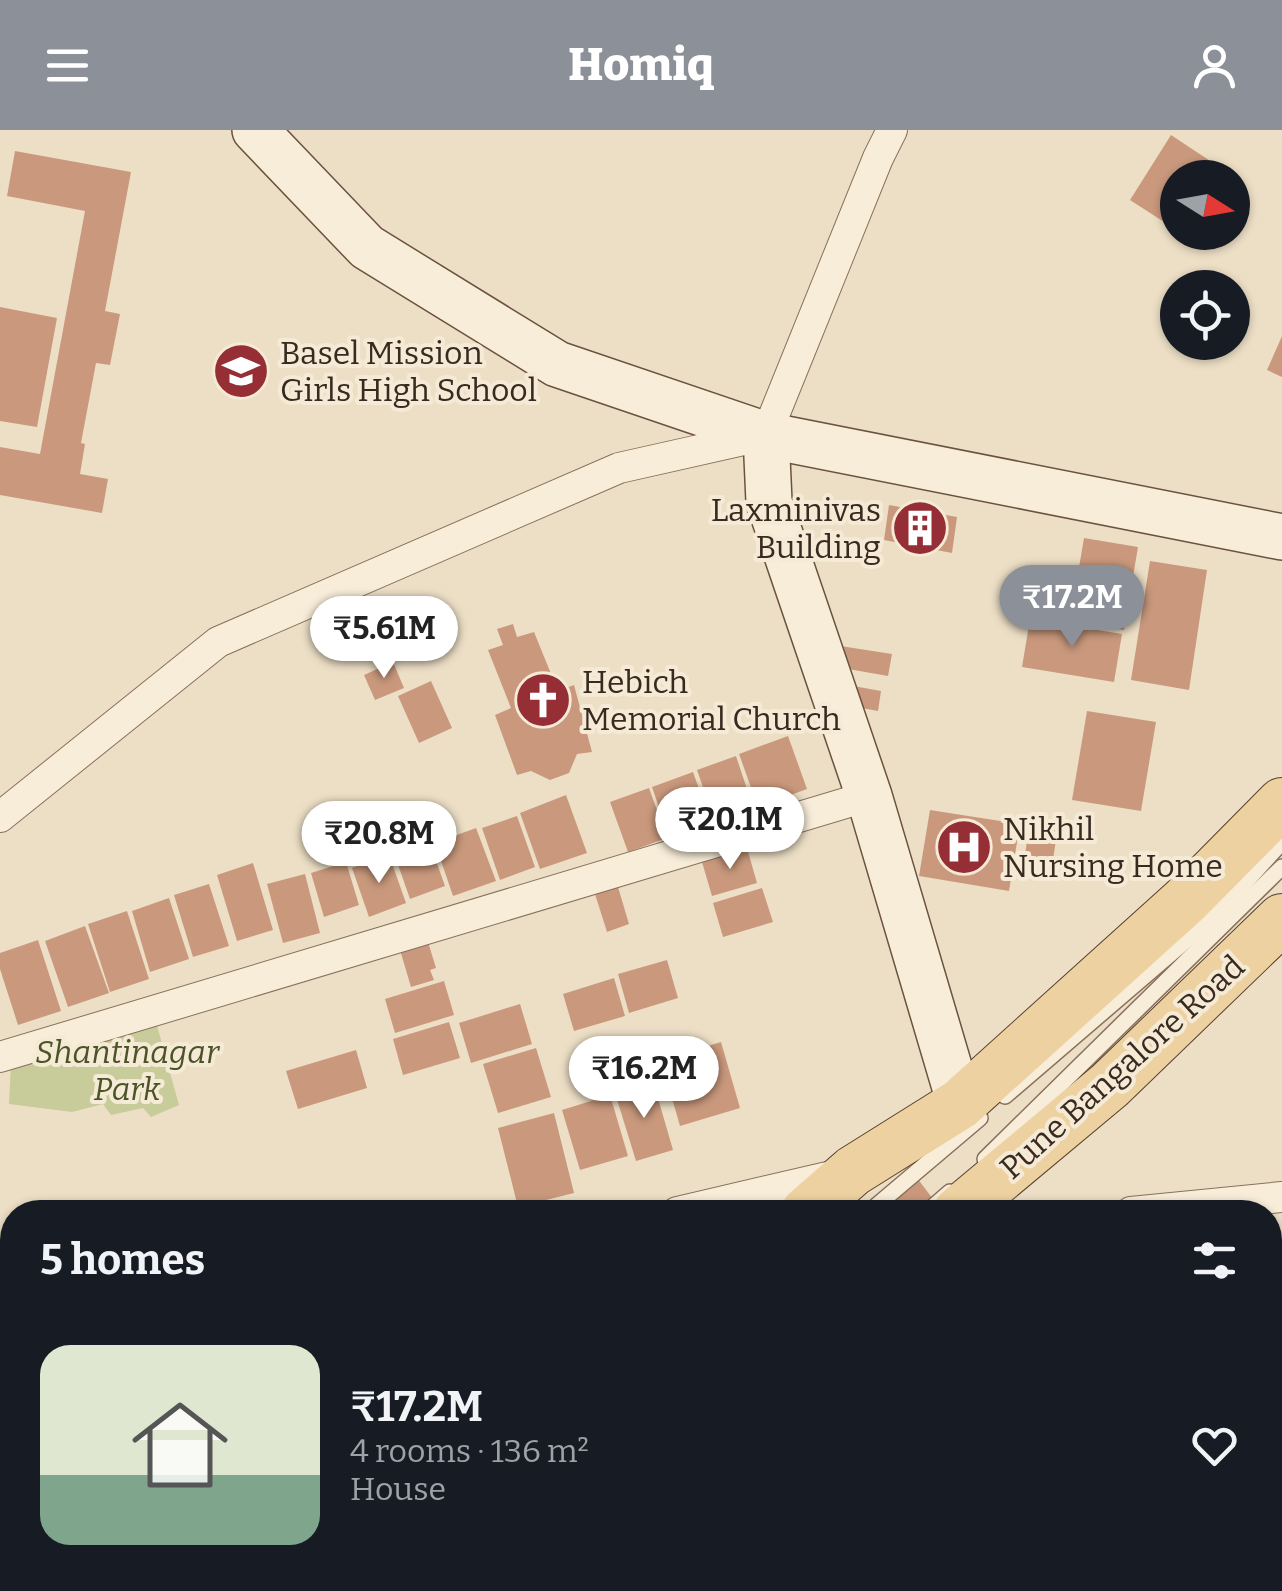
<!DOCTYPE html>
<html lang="en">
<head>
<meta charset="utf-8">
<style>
	:root { --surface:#171b24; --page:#242831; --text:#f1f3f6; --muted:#9ea1a6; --line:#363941; --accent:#8c9099 }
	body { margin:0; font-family:Bitter,serif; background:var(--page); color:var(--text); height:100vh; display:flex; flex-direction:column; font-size:38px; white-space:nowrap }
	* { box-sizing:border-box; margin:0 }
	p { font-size:32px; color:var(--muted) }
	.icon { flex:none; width:55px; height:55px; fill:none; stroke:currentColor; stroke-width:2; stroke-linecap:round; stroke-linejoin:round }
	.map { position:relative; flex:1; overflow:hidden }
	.details { position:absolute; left:0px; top:1070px; width:1282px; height:392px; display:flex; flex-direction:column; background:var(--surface); border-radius:40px 40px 0 0; box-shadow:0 2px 8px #0004 }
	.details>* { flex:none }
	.needle { width:65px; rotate:101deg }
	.tools { position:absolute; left:1160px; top:30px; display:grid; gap:20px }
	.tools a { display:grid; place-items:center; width:90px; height:90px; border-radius:50%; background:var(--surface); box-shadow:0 2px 8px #0004; font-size:50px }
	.price { position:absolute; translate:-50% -85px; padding:0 22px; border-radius:35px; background:#fff; color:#222; font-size:32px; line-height:65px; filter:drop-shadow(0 2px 5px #0008) }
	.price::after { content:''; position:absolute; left:50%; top:60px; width:30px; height:22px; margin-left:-15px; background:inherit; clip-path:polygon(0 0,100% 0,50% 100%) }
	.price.active { background:var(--accent); color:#fff }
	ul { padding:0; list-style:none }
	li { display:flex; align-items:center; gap:30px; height:250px; padding:0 40px }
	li+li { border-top:2px solid var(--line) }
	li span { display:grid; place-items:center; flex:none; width:280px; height:200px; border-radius:30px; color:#555 }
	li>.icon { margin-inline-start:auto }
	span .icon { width:120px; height:120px; fill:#fffc; stroke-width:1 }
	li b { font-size:42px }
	h2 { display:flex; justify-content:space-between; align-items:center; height:120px; padding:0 40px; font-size:42px }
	header { display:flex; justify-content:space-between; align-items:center; height:130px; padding:0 40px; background:var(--accent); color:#fff; font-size:45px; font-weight:800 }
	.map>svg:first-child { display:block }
	.green { fill:#c8cb9a }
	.building { fill:#ca997d }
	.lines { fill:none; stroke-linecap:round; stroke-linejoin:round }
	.lane-casing { stroke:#88715c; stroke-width:18 }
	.street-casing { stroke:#88715c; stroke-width:32 }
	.secondary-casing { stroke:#6a523f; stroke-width:48 }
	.primary-casing { stroke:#564030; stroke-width:52 }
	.lane { stroke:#f8edd9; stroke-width:15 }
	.street { stroke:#f8edd9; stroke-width:30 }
	.secondary { stroke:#f8edd9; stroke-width:45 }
	.primary { stroke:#eed1a0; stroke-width:50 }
	.labels { text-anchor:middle; stroke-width:8; stroke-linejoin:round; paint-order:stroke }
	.poi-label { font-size:32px; fill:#392a20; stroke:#f5ead6; text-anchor:start }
	.park-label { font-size:32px; font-style:italic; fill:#4c5427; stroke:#f5ead6 }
	.street-label { font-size:32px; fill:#392a20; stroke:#f5ead6 }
</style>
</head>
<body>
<header><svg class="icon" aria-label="menu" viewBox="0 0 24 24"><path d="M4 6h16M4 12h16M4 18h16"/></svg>Homiq<svg class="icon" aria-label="person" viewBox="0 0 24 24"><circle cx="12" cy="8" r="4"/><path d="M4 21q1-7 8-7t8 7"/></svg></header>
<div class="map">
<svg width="1282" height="1461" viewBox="0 0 1282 1461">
	<rect width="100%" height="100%" fill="#eddfc6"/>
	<polygon class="green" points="156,892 179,975 151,987 143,978 111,985 103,974 72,982 9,974 11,932"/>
	<g class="building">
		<polygon points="1171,5 1236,48 1178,48 1178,101 1130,70"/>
		<polygon points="15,21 131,42 105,181 120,184 110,235 96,233 81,313 85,314 80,344 108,349 102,383 0,365 0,317 40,324 85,81 7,66"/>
		<polygon points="1180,102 1201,102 1195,112"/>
		<polygon points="0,177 57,188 37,297 0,291"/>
		<polygon points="1282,206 1282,247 1267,240"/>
		<polygon points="889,375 957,387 952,423 884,410"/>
		<polygon points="1084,408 1138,417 1124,500 1076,493 1083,451 1077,449"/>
		<polygon points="1150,431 1207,440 1189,560 1131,550"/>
		<polygon points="1030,489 1122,504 1114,552 1022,537"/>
		<polygon points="513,494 517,507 534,502 558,561 574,555 592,622 577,624 569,643 550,650 531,641 517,645 495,585 511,578 488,520 503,515 497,499"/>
		<polygon points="834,515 892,524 888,546 831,536"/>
		<polygon points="393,532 404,558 375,570 364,545"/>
		<polygon points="431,551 452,598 419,613 398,566"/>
		<polygon points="848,555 881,561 878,581 845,575"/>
		<polygon points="1087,581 1156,592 1141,681 1072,670"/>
		<polygon points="788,606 807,659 758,677 739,624"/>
		<polygon points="736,626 754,680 716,694 697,640"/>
		<polygon points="693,642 711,692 669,707 652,657"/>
		<polygon points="649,658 667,708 628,722 610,672"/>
		<polygon points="566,665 587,723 540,739 520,683"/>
		<polygon points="930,680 1020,694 1009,761 919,746"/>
		<polygon points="517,686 535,737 500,750 482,698"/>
		<polygon points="1030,692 1058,697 1052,736 1024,731"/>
		<polygon points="476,698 496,751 453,766 435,713"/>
		<polygon points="430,714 445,756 410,769 395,726"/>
		<polygon points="747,718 757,753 712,766 702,732"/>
		<polygon points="389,725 406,773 369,787 352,738"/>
		<polygon points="346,732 359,775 324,787 311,743"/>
		<polygon points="253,733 273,800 237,811 217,745"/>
		<polygon points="305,744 320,803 283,813 267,754"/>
		<polygon points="209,754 229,816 193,827 174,765"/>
		<polygon points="618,757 629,794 607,802 595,764"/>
		<polygon points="762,758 773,792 723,807 713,773"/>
		<polygon points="169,768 189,829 150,842 132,781"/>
		<polygon points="127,781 149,849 110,862 88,794"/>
		<polygon points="85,796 109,863 68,877 45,811"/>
		<polygon points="38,810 61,881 18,895 0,839 0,823"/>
		<polygon points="428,812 436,838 430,840 434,850 411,857 400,820"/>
		<polygon points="667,830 678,868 629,883 618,844"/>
		<polygon points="614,848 625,886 574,901 563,864"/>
		<polygon points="444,851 454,885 395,903 385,869"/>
		<polygon points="520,874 532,914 471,933 459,893"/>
		<polygon points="449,892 460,928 403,945 393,909"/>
		<polygon points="721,912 740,978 680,996 661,930"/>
		<polygon points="536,918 551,967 498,983 483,934"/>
		<polygon points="356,920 367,958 298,979 286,941"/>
		<polygon points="653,951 673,1020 636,1031 615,963"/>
		<polygon points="610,965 628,1026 580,1040 562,980"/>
		<polygon points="554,983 574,1063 518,1077 498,998"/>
		<polygon points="917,1048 933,1069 918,1082 881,1082"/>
		<polygon points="834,1450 949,1450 951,1461 830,1461 829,1451"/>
	</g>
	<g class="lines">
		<g class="lane-casing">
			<g id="lane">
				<polyline points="1005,966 1216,785 1282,712"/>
				<polyline points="985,1029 1282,737"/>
				<polyline points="869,1082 980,988"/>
				<polyline points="927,1082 950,1062"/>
				<polyline points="427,1461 442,1450"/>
				<polyline points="468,1461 482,1450"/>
			</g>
		</g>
		<g class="street-casing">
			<g id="street">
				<polyline points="0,687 218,512 619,338 766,305 878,28 892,0"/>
				<polyline points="0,927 869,666"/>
				<polyline points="677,1082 840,1044"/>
				<polyline points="1131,1082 1282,1067"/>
				<polyline points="0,1242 12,1239"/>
				<polyline points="1185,1450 1188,1461"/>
				<polyline points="1256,1450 1258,1461"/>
			</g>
		</g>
		<g class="secondary-casing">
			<g id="secondary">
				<polyline points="255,0 367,117 557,234 766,305 1282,407"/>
				<polyline points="766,305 769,372 869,666 960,974"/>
				<polyline points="1089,1450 1092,1461"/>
			</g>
		</g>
		<g class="primary-casing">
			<g id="primary">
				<polyline points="806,1082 853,1041 960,974 1185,771 1282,673"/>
				<polyline points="958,1082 1110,955 1282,789"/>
				<polyline points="376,1461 391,1450"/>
				<polyline points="513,1461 528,1450"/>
			</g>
		</g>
		<use href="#lane" class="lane"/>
		<use href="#street" class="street"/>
		<use href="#secondary" class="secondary"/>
		<use href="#primary" class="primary"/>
	</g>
	<defs>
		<g id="school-disc" transform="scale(2.875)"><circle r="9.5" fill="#952e35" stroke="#f5ead6"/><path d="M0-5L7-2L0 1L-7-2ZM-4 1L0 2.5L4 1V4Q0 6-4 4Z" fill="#fff"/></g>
		<g id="building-disc" transform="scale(2.875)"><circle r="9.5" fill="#952e35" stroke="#f5ead6"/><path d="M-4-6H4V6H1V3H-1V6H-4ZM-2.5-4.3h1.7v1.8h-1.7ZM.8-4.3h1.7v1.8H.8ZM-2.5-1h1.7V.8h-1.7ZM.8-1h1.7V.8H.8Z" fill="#fff"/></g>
		<g id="church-disc" transform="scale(2.875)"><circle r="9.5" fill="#952e35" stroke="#f5ead6"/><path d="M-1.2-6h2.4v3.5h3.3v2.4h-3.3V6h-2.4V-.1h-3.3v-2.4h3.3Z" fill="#fff"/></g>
		<g id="hospital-disc" transform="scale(2.875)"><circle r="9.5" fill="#952e35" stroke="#f5ead6"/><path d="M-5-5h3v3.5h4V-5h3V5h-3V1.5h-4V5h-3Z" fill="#fff"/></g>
	</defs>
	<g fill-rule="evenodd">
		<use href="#school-disc" x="241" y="241"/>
		<use href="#building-disc" x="920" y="398"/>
		<use href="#church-disc" x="543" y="570"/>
		<use href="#hospital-disc" x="964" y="717"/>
	</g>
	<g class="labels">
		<g class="poi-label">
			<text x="280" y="234">Basel Mission<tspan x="280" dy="37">Girls High School</tspan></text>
			<text x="881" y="391" text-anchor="end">Laxminivas<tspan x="881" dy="37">Building</tspan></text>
			<text x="582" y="563">Hebich<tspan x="582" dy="37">Memorial Church</tspan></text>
			<text x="1003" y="710">Nikhil<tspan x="1003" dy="37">Nursing Home</tspan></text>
		</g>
		<g class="park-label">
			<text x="127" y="933">Shantinagar<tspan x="127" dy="37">Park</tspan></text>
		</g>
		<g class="street-label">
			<text transform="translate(1122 937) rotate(-42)" y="11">Pune Bangalore Road</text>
		</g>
	</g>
</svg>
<div class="tools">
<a><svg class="needle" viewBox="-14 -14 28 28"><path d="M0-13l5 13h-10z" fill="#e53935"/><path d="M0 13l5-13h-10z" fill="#9ea1a6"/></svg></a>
<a><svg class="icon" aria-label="locate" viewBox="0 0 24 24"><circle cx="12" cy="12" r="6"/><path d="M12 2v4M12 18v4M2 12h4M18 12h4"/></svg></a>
</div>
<b class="price active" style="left:1072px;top:520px">₹17.2M</b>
<b class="price" style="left:384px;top:551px">₹5.61M</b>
<b class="price" style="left:730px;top:742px">₹20.1M</b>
<b class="price" style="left:379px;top:756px">₹20.8M</b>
<b class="price" style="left:644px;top:991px">₹16.2M</b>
<section class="details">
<h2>5 homes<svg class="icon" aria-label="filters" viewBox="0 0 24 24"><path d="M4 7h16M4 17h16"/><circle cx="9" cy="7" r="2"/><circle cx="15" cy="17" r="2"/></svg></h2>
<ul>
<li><span style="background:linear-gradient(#dfe7d0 65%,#7fa58c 0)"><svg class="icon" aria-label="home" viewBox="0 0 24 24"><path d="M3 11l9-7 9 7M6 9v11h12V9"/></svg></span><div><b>₹17.2M</b><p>4 rooms · 136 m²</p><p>House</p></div><svg class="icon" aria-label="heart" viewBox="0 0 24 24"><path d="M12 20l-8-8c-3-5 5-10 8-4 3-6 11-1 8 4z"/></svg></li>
</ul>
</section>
</div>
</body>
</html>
